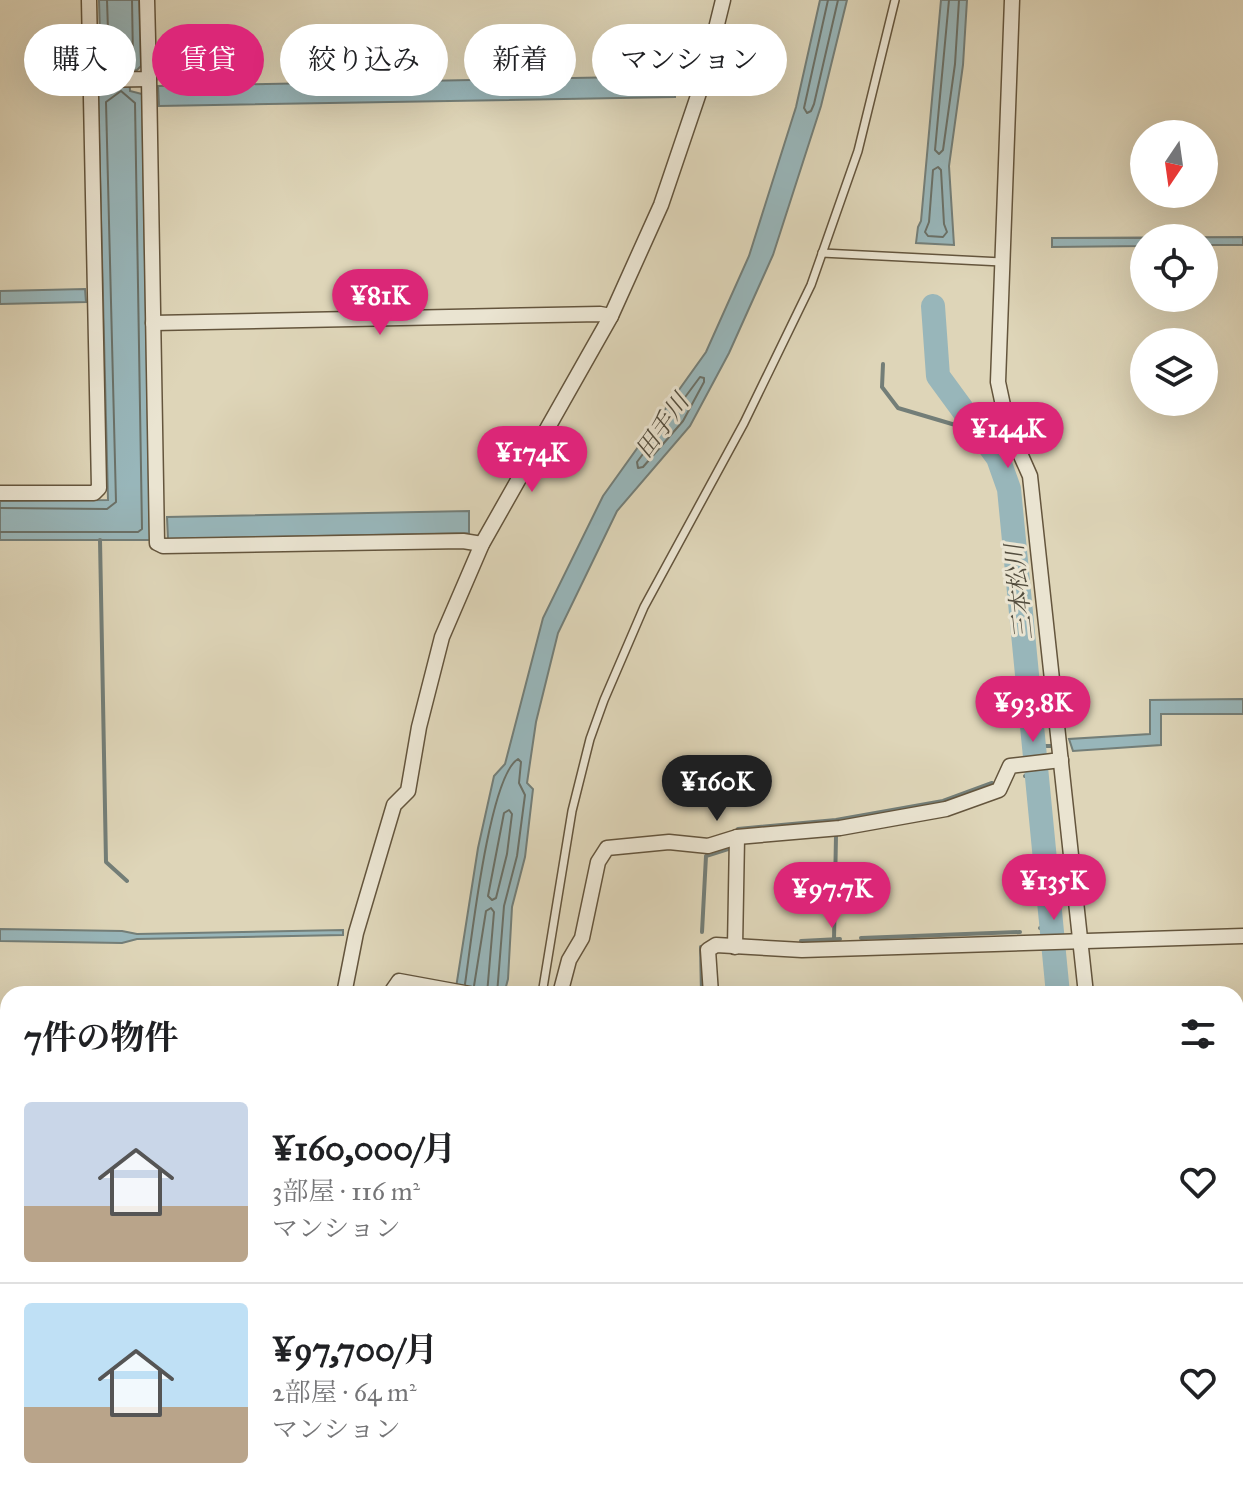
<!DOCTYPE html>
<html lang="ja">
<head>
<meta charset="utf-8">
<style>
	:root { --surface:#fff; --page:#f2f2f2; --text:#202124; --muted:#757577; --line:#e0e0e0; --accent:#db2777 }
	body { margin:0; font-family:"IM FELL Great Primer","Noto Serif JP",serif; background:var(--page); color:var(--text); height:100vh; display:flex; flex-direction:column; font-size:30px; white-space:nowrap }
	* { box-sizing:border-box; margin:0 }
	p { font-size:26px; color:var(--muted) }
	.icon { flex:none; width:44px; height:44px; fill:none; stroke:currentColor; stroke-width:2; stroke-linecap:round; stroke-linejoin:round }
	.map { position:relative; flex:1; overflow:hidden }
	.details { position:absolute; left:0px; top:986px; width:1244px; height:512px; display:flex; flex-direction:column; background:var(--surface); border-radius:24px 24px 0 0; box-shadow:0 8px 32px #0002 }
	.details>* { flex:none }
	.banner { position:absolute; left:24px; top:24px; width:800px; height:72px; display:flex; gap:16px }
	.needle { width:52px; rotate:193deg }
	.controls { position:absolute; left:1130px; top:120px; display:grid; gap:16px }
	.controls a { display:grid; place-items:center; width:88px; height:88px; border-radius:50%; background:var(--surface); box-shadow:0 8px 32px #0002; font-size:40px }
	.price { position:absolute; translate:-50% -68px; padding:0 18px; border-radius:28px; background:var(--accent); color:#fff; font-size:26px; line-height:52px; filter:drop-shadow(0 2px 4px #0008) }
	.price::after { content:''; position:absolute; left:50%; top:48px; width:24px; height:18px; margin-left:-12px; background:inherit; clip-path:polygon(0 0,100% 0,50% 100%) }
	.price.on { background:#222; color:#fff }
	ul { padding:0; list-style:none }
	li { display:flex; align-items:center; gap:24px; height:200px; padding:0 24px }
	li+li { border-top:2px solid var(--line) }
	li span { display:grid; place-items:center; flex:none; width:224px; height:160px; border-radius:8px; color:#555 }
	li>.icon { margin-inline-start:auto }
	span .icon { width:96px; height:96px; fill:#fffc; stroke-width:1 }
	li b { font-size:34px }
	h2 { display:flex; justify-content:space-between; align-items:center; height:96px; padding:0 24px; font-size:34px }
	.tag { padding:0 28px; border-radius:36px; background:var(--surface); box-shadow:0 8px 32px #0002; font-size:28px; line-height:72px }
	.tag.on { background:var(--accent); color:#fff }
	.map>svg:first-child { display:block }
	.water { fill:#98b6ba; stroke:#737e78; stroke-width:2 }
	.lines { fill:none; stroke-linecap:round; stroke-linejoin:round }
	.shore { stroke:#6a7067; stroke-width:2 }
	.stream { stroke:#737e78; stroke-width:4 }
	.river { stroke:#98b6ba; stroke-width:24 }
	.service-casing { stroke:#64553d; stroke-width:10 }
	.minor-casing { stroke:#64553d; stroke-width:17 }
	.service { stroke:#eae4d1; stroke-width:7 }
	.minor { stroke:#eae4d1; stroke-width:14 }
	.labels { text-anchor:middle; stroke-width:6; stroke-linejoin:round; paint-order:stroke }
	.water-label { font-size:24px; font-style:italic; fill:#534d3e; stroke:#eae4d1 }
</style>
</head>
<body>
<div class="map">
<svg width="1243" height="1498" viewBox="0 0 1243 1498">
	<rect width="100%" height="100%" fill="#ded5b8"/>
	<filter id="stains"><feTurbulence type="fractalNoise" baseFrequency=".0025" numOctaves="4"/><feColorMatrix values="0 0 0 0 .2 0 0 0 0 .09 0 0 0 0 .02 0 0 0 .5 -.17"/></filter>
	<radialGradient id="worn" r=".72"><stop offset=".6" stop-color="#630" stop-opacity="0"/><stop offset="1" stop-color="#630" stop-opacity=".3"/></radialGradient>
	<g class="water">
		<polygon points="99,0 139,0 141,66 137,70 129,71 130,91 142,94 150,540 0,540 0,501 108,500 98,95 109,90 109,72 101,70"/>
		<polygon points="820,0 847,0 821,106 773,255 729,353 690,426 617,511 558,633 536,722 527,783 533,789 525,857 512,907 508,979 504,994 455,994 478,848 494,776 505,764 543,618 603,496 706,352 749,256 796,107"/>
		<polygon points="941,0 967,0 963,65 949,166 954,245 916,243 918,227 921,221"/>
		<polygon points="675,76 675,97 159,106 158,86"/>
		<polygon points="1243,237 1243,245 1204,245 1204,238 1144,238 1144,246 1052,247 1052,238"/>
		<polygon points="85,289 86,302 0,304 0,291"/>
		<polygon points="469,511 469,533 168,539 167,517"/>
		<polygon points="1243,699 1243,714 1161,714 1161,745 1073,751 1069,739 1150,734 1150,700"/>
		<polygon points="0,929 122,931 137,934 343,930 343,935 137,939 122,943 0,941"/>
	</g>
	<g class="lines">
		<g class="shore">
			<polyline points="107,0 109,61 119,70 133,59 132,0"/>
			<polyline points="828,0 804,108 807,113 811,111 814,104 838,0"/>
			<polyline points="949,0 935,150 939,154 943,150 955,64 959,0"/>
			<polygon points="938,167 941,170 944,224 947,232 943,237 928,236 925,232 929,222 933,170"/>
			<polygon points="700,377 704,378 704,382 683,421 643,467 638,468 637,462"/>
			<polyline points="0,508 107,509 116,502 106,102 121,91 135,103 142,529 138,532 0,532"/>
			<polygon points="509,810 512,814 507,854 496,898 492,900 488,896 504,813"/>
			<path d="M465 984C471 944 489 776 518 759L521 762 519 783 525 795 517 856 504 906 497 994"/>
			<polyline points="474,986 486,911 491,908 494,912 487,994"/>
		</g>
		<g class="stream">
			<polyline points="883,364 882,387 898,408 979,432"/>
			<polyline points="100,540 106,862 127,881"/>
			<polyline points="1033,746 1053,746"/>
			<polyline points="1025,776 1036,773"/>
			<polyline points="738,829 836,820 943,801 992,783"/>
			<polyline points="1040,928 1050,927"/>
			<polyline points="702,932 706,856 728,849"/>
			<polyline points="861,938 1020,932"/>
			<polyline points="834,939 836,836"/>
			<polyline points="801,941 840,939"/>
			<polyline points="701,947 702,994"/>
		</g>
		<g class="river">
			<polyline points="933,306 938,376 998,458 1009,489 1058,994"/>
			<polyline points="1109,1490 1110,1498"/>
		</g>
		<g class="service-casing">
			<g id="service">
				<polyline points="822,253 1002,262"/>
				<polyline points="542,994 572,811 590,739 604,700 644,607 744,423 811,285 858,151 895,0"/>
			</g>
		</g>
		<g class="minor-casing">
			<g id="minor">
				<polyline points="1012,0 998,382 1007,424 1030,476 1086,994"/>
				<polyline points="149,79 157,543 163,546 463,541 482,544"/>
				<polyline points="90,80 149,79 147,0"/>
				<polyline points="153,323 600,314 611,316"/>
				<polyline points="0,493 94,493 99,488 89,0"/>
				<polyline points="735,947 737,837"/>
				<polyline points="344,994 356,933 394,805 408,791 419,727 442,637 482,544 611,316 661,205 703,81 723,0"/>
				<polyline points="390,994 399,981 470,994"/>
				<polyline points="560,994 569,960 582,938 598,862 607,848 669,842 708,846 737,837 840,828 946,809 999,790 1010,766 1061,760"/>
				<polyline points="711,994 708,950 716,945 802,950 1243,936"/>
				<polyline points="0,1132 8,1133"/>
				<polyline points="1236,1371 1243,1371"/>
				<polyline points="720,1490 720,1498"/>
				<polyline points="226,1498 230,1490"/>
			</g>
		</g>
		<use href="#service" class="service"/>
		<use href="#minor" class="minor"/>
	</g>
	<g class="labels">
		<g class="water-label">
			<text transform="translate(662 426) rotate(-54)" y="8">田手川</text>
			<text transform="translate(1019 592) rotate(-96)" y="8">三本松川</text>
		</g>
	</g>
	<rect width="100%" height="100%" filter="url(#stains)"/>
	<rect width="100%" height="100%" fill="url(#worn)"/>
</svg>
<div class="controls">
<a><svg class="needle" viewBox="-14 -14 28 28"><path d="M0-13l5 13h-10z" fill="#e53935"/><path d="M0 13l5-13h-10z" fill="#757577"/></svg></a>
<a><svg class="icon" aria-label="locate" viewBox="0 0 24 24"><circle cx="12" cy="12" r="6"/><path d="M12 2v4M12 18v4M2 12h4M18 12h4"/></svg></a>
<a><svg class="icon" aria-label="layers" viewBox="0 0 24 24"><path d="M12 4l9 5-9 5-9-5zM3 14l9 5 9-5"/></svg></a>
</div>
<b class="price" style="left:380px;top:337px">¥81K</b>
<b class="price" style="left:1008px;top:470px">¥144K</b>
<b class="price" style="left:532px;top:494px">¥174K</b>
<b class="price" style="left:1033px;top:744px">¥93.8K</b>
<b class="price on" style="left:717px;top:823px">¥160K</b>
<b class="price" style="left:1054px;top:922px">¥135K</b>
<b class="price" style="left:832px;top:930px">¥97.7K</b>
<div class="banner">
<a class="tag">購入</a>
<a class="tag on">賃貸</a>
<a class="tag">絞り込み</a>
<a class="tag">新着</a>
<a class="tag">マンション</a>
</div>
<section class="details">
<h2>7件の物件<svg class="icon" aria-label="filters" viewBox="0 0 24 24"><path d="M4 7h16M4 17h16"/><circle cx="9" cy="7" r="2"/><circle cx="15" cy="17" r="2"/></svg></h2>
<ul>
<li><span style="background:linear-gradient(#c9d6e8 65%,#b9a48a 0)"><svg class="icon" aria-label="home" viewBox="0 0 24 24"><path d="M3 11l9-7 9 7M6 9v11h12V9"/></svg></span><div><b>¥160,000/月</b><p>3部屋 · 116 m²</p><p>マンション</p></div><svg class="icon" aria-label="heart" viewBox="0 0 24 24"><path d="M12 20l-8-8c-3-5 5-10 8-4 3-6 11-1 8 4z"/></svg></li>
<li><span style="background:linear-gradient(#bfe0f5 65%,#b9a48a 0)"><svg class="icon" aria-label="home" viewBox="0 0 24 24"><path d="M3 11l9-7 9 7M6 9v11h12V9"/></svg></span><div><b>¥97,700/月</b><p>2部屋 · 64 m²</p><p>マンション</p></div><svg class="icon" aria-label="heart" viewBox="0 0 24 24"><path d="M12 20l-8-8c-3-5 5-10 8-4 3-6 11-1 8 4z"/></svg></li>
</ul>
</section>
</div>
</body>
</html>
